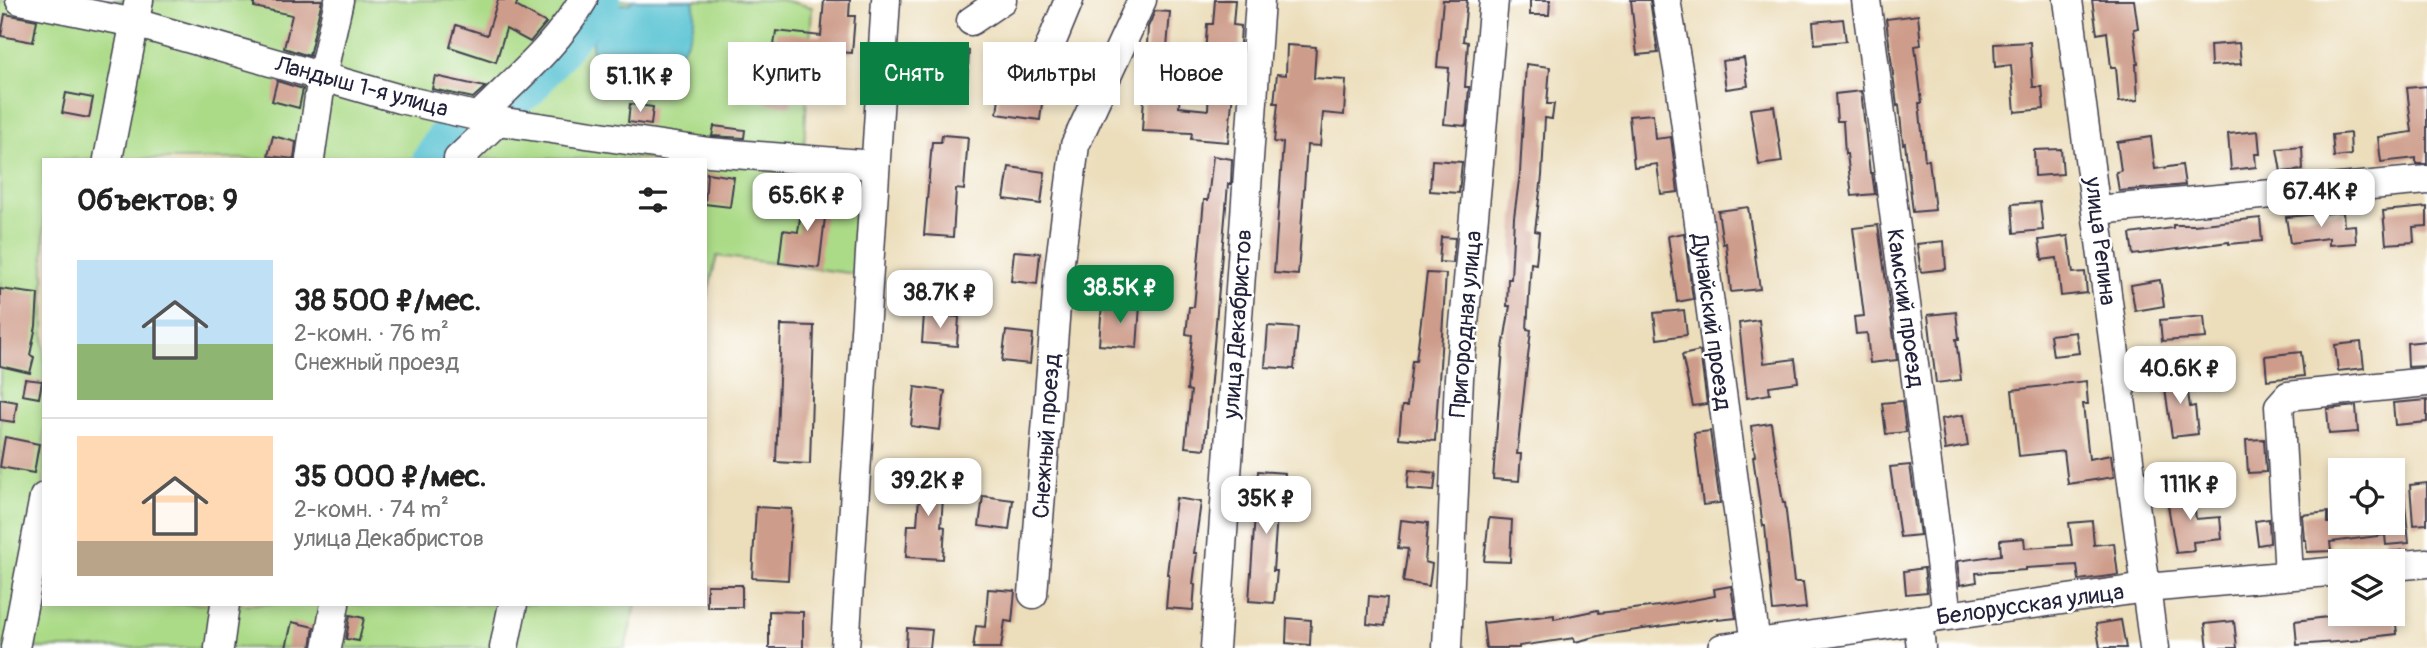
<!DOCTYPE html>
<html lang="ru">
<head>
<meta charset="utf-8">
<style>
	:root { --surface:#fff; --page:#f6f6f6; --text:#222; --muted:#767676; --line:#e0e0e0; --accent:#0b8043 }
	body { margin:0; font-family:Pangolin,sans-serif; background:var(--page); color:var(--text); height:100vh; display:flex; flex-direction:column; font-size:26px; white-space:nowrap }
	* { box-sizing:border-box; margin:0 }
	p { font-size:23px; color:var(--muted) }
	.icon { flex:none; width:38px; height:38px; fill:none; stroke:currentColor; stroke-width:2; stroke-linecap:round; stroke-linejoin:round }
	.map { position:relative; flex:1; overflow:hidden }
	.sheet { position:absolute; left:42px; top:158px; width:665px; height:448px; display:flex; flex-direction:column; background:var(--surface); border-radius:0px; box-shadow:0 4px 10px #0003 }
	.sheet>* { flex:none }
	.guide { position:absolute; left:728px; top:42px; width:665px; height:63px; display:flex; gap:14px }
	.controls { position:absolute; left:2328px; top:458px; display:grid; gap:14px }
	.controls a { display:grid; place-items:center; width:77px; height:77px; border-radius:0px; background:var(--surface); box-shadow:0 4px 10px #0003; font-size:35px }
	.price { position:absolute; translate:-50% -60px; padding:0 16px; border-radius:14px; background:#fff; color:#222; font-size:23px; line-height:46px; filter:drop-shadow(0 2px 4px #0008) }
	.price::after { content:''; position:absolute; left:50%; top:42px; width:21px; height:16px; margin-left:-10px; background:inherit; clip-path:polygon(0 0,100% 0,50% 100%) }
	.price.on { background:var(--accent); color:#fff }
	ul { padding:0; list-style:none }
	li { display:flex; align-items:center; gap:21px; height:175px; padding:0 35px }
	li+li { border-top:2px solid var(--line) }
	li span { display:grid; place-items:center; flex:none; width:196px; height:140px; border-radius:0px; color:#555 }
	li>.icon { margin-inline-start:auto }
	span .icon { width:84px; height:84px; fill:#fffc; stroke-width:1 }
	li b { font-size:30px }
	h2 { display:flex; justify-content:space-between; align-items:center; height:84px; padding:0 35px; font-size:30px }
	.chip { padding:0 24px; border-radius:0px; background:var(--surface); box-shadow:0 4px 10px #0003; font-size:24px; line-height:63px }
	.chip.on { background:var(--accent); color:#fff }
	.map>svg:first-child { display:block }
	.green { fill:#acdb88; stroke:#677e62; stroke-width:2 }
	.water { fill:#58c3d3; stroke:#3d7287; stroke-width:2 }
	.lines { fill:none; stroke-linecap:round; stroke-linejoin:round }
	.river { stroke:#58c3d3; stroke-width:35 }
	.building { fill:#ce9c8a }
	.minor-casing { stroke:#403e4e; stroke-width:31 }
	.minor { stroke:#fff; stroke-width:28 }
	.labels { text-anchor:middle; stroke-width:5; stroke-linejoin:round; paint-order:stroke }
	.street-label { font-size:23px; fill:#22223b; stroke:#fff }
</style>
</head>
<body>
<div class="map">
<svg width="2427" height="648" viewBox="0 0 2427 648">
	<rect width="100%" height="100%" fill="#fff"/>
	<filter id="ink" filterUnits="userSpaceOnUse"><feTurbulence type="fractalNoise" baseFrequency=".0143" numOctaves="2"/><feDisplacementMap in="SourceGraphic" scale="14" xChannelSelector="R" yChannelSelector="G"/><feConvolveMatrix kernelMatrix="1 2 1 2 8 2 1 2 1" color-interpolation-filters="sRGB"/></filter>
	<filter id="wash" filterUnits="userSpaceOnUse"><feTurbulence type="fractalNoise" baseFrequency=".00686" numOctaves="4" result="noise"/><feDisplacementMap in="SourceGraphic" scale="28" xChannelSelector="R" yChannelSelector="G"/><feGaussianBlur stdDeviation="1.57" result="paint"/><feColorMatrix in="noise" values="0 0 0 0 0 0 0 0 0 0 0 0 0 0 0 0 0 1.4 0 .05"/><feComposite in="paint" operator="in"/></filter>
	<g filter="url(#wash)">
		<rect width="100%" height="100%" fill="#ecdebb"/>
		<polygon class="green" points="0,0 782,0 812,7 803,165 864,168 857,274 717,256 705,304 705,159 44,159 44,604 636,604 625,648 0,648"/>
		<path class="water" d="M632 0H693C701 33 674 74 638 72 622 70 605 62 592 53V41L616 5 631 3Z"/>
		<g class="lines">
			<g class="river">
				<polyline points="501,108 528,91 603,0"/>
				<polyline points="430,159 443,138 472,124"/>
			</g>
		</g>
		<g id="blocks">
			<g class="building">
				<polygon points="254,0 322,0 309,56 284,48 292,15 254,7"/>
				<polygon points="498,0 518,0 516,6 546,23 530,42 506,29 496,62 450,47 456,25 487,35"/>
				<polygon points="824,0 850,0 849,16 855,16 852,53 797,49 791,106 766,103 776,31 821,36"/>
				<polygon points="1215,0 1235,0 1233,25 1241,26 1239,59 1205,58 1207,24 1213,24"/>
				<polygon points="1443,0 1467,0 1463,41 1468,42 1465,87 1469,87 1466,126 1444,124 1449,68 1437,67"/>
				<polygon points="1530,0 1550,0 1549,15 1530,15"/>
				<polygon points="1631,0 1650,0 1658,53 1637,55"/>
				<polygon points="2092,0 2134,0 2138,28 2134,29 2138,64 2136,64 2138,100 2119,102 2116,67 2111,67 2107,32 2097,34"/>
				<polygon points="1155,11 1170,12 1166,60 1182,61 1179,107 1208,110 1209,90 1233,92 1228,142 1191,139 1192,133 1142,131 1148,27"/>
				<polygon points="5,14 37,20 33,42 1,36"/>
				<polygon points="1918,15 1921,45 1915,46 1922,103 1919,103 1925,160 1929,160 1935,210 1913,212 1905,143 1903,144 1899,105 1897,106 1886,19"/>
				<polygon points="1843,19 1846,41 1815,44 1813,22"/>
				<polygon points="2030,42 2033,87 2042,87 2044,109 2015,112 2011,65 1995,67 1994,44"/>
				<polygon points="2239,43 2241,64 2211,66 2210,45"/>
				<polygon points="1287,45 1316,47 1314,78 1346,80 1344,115 1323,113 1320,146 1307,145 1298,275 1274,273 1283,143 1274,142 1278,103 1274,103 1277,74 1286,75"/>
				<polygon points="940,48 969,50 967,84 938,82"/>
				<polygon points="1744,58 1748,86 1726,89 1722,61"/>
				<polygon points="1526,64 1550,67 1547,104 1554,104 1552,119 1545,118 1542,176 1535,231 1539,232 1536,264 1531,263 1527,329 1531,330 1517,454 1521,454 1519,481 1493,479 1503,348 1510,306 1507,306 1508,279 1511,279 1514,217 1520,173"/>
				<polygon points="1002,72 1045,77 1040,120 997,114"/>
				<polygon points="435,76 485,87 473,98 432,89"/>
				<polygon points="277,81 303,89 299,108 272,101"/>
				<polygon points="2427,86 2427,164 2416,164 2416,158 2381,162 2378,137 2412,132 2407,88"/>
				<polygon points="1861,91 1870,173 1872,173 1875,194 1852,196 1847,154 1845,154 1843,121 1837,121 1835,94"/>
				<polygon points="66,93 93,98 89,118 62,113"/>
				<polygon points="630,104 653,107 651,125 628,122"/>
				<polygon points="1774,106 1782,162 1759,165 1750,109"/>
				<polygon points="1653,114 1655,139 1671,137 1678,192 1661,194 1657,164 1634,167 1629,116"/>
				<polygon points="714,126 745,130 744,138 712,136"/>
				<polygon points="2258,131 2260,154 2255,154 2256,167 2231,170 2228,134"/>
				<polygon points="2350,133 2351,155 2334,157 2332,135"/>
				<polygon points="942,135 968,137 964,190 956,189 953,237 924,235 932,142 941,142"/>
				<polygon points="273,136 296,142 294,159 268,156"/>
				<polygon points="2151,137 2155,169 2182,165 2185,185 2119,191 2116,172 2121,171 2117,142"/>
				<polygon points="2302,147 2303,170 2281,172 2277,149"/>
				<polygon points="2061,149 2063,174 2035,176 2034,150"/>
				<polygon points="1213,156 1232,159 1231,184 1228,184 1205,449 1185,447 1191,391 1187,390 1192,335 1186,334 1189,307 1194,307 1204,200 1208,200"/>
				<polygon points="1432,160 1462,162 1459,193 1430,191"/>
				<polygon points="1009,167 1045,172 1041,204 1004,199"/>
				<polygon points="707,173 734,177 730,207 705,204"/>
				<polygon points="804,190 831,194 828,210 826,209 819,268 779,263 783,230 798,232"/>
				<polygon points="2040,202 2043,230 2014,233 2012,204"/>
				<polygon points="1748,207 1760,289 1731,292 1726,243 1723,244 1718,211"/>
				<polygon points="2427,207 2427,226 2413,227 2414,242 2386,244 2383,211"/>
				<polygon points="2343,212 2344,226 2355,225 2356,243 2329,245 2329,238 2290,243 2286,217"/>
				<polygon points="2260,218 2262,241 2229,244 2229,242 2133,255 2130,234 2173,228 2173,225 2194,225"/>
				<polygon points="1878,225 1897,360 1870,363 1867,333 1856,334 1854,317 1864,316 1853,228"/>
				<polygon points="1684,233 1693,299 1677,302 1668,236"/>
				<polygon points="2068,236 2073,273 2085,272 2087,293 2061,296 2057,258 2042,260 2039,240"/>
				<polygon points="1441,237 1455,238 1453,263 1439,262"/>
				<polygon points="1944,241 1946,269 1921,272 1917,244"/>
				<polygon points="1014,251 1040,253 1037,284 1011,281"/>
				<polygon points="1427,273 1446,274 1435,441 1399,438 1402,406 1407,406 1412,361 1416,361"/>
				<polygon points="2160,280 2164,306 2135,311 2131,285"/>
				<polygon points="0,289 38,294 36,326 30,355 34,357 30,373 0,366"/>
				<polygon points="1102,303 1140,305 1137,348 1099,345"/>
				<polygon points="1684,310 1687,335 1657,339 1654,313"/>
				<polygon points="1956,312 1959,339 1956,339 1961,380 1936,383 1928,315"/>
				<polygon points="924,314 959,317 957,346 922,343"/>
				<polygon points="2204,316 2206,338 2162,341 2160,320"/>
				<polygon points="1759,320 1764,363 1795,359 1798,382 1769,386 1770,394 1747,398 1739,323"/>
				<polygon points="781,325 814,326 810,464 776,462"/>
				<polygon points="1268,326 1298,328 1294,369 1265,367"/>
				<polygon points="1006,331 1033,334 1030,364 1002,361"/>
				<polygon points="2076,332 2079,353 2053,356 2050,335"/>
				<polygon points="2427,341 2427,366 2408,367 2407,343"/>
				<polygon points="2361,342 2364,368 2338,371 2335,345"/>
				<polygon points="1700,351 1707,404 1693,406 1682,355"/>
				<polygon points="2301,352 2304,376 2267,380 2265,356"/>
				<polygon points="2185,371 2190,407 2195,406 2198,434 2172,437 2163,375"/>
				<polygon points="25,379 42,381 39,398 22,395"/>
				<polygon points="2086,381 2088,404 2083,404 2089,459 2111,455 2114,477 2068,484 2064,451 2019,456 2012,390"/>
				<polygon points="915,387 945,391 940,430 911,426"/>
				<polygon points="0,399 17,402 14,422 0,420"/>
				<polygon points="2427,400 2427,422 2395,425 2393,403"/>
				<polygon points="1902,401 1906,432 1886,434 1882,403"/>
				<polygon points="2356,406 2358,432 2329,434 2327,409"/>
				<polygon points="1963,415 1968,446 1945,450 1941,419"/>
				<polygon points="1771,423 1783,503 1785,503 1794,582 1803,582 1806,608 1773,611 1765,526 1763,526 1753,457 1755,456 1751,426"/>
				<polygon points="1710,431 1720,503 1703,505 1694,433"/>
				<polygon points="5,437 39,444 34,473 0,467"/>
				<polygon points="2264,439 2266,472 2248,473 2246,440"/>
				<polygon points="1910,465 1920,535 1900,537 1890,467"/>
				<polygon points="921,469 945,470 941,526 945,527 943,559 906,557 908,525 917,525"/>
				<polygon points="1409,470 1436,473 1434,491 1407,489"/>
				<polygon points="1258,471 1285,473 1283,500 1278,500 1273,571 1277,571 1274,603 1249,601"/>
				<polygon points="2427,483 2427,524 2413,525 2410,485"/>
				<polygon points="2392,486 2403,486 2409,543 2386,545 2385,535 2330,542 2331,551 2307,552 2306,540 2304,540 2302,515 2328,512 2328,523 2392,523"/>
				<polygon points="2192,489 2196,519 2220,517 2222,539 2193,542 2194,551 2176,553 2166,493"/>
				<polygon points="983,496 1013,500 1009,530 979,526"/>
				<polygon points="1176,498 1201,502 1194,553 1197,553 1193,584 1195,585 1193,610 1166,608 1169,574 1167,574"/>
				<polygon points="756,507 792,509 788,580 752,578"/>
				<polygon points="1489,518 1512,520 1510,562 1484,561"/>
				<polygon points="2269,519 2270,543 2258,545 2255,521"/>
				<polygon points="1401,520 1428,523 1425,562 1432,564 1429,586 1403,582 1408,549 1398,548"/>
				<polygon points="2092,521 2094,545 2114,543 2118,575 2079,580 2077,565 2026,568 2026,570 1976,573 1977,582 1960,585 1957,561 2001,555 2000,540 2024,538 2025,548 2072,545 2069,523"/>
				<polygon points="1924,568 1927,592 1906,594 1904,571"/>
				<rect x="707" y="585" width="35" height="22"/>
				<polygon points="1731,586 1736,618 1718,620 1718,618 1603,635 1575,642 1574,638 1519,646 1519,648 1486,648 1483,623 1554,615 1554,619 1598,610 1599,613 1659,606 1715,596 1714,589"/>
				<polygon points="988,589 1015,591 1012,622 1005,621 1001,648 973,648 976,626 985,627"/>
				<polygon points="1369,596 1387,598 1385,626 1367,624"/>
				<polygon points="769,611 803,612 803,648 769,648"/>
				<polygon points="2353,614 2395,614 2397,634 2362,638 2362,640 2297,645 2295,621"/>
				<polygon points="350,615 364,618 359,641 346,639"/>
				<polygon points="1287,618 1311,620 1310,645 1286,643"/>
				<polygon points="2121,620 2126,648 2100,648 2096,624"/>
				<polygon points="2234,621 2237,648 2208,648 2205,624"/>
				<polygon points="292,622 314,627 311,648 286,648"/>
				<polygon points="907,628 932,630 930,648 906,648"/>
			</g>
		</g>
	</g>
	<g filter="url(#ink)">
		<use href="#blocks" fill-opacity="0" stroke="#403e4e" stroke-width="2"/>
		<g class="lines">
			<g class="minor-casing">
				<g id="minor">
					<polyline points="20,0 135,23 400,99 498,121 709,152 874,165"/>
					<polyline points="1666,0 1679,75 1756,644"/>
					<polyline points="1866,0 1947,615"/>
					<polyline points="2068,0 2154,648"/>
					<polyline points="971,21 1002,0"/>
					<polyline points="1048,51 1069,0"/>
					<path d="M479 116C515 80 557 45 583 0"/>
					<polyline points="108,159 139,0"/>
					<polyline points="310,159 322,76 339,0"/>
					<polyline points="458,159 498,121"/>
					<polyline points="2097,210 2427,180"/>
					<polyline points="2392,566 2427,563"/>
					<polyline points="2289,575 2279,406 2288,396 2427,382"/>
					<polyline points="1033,594 1059,269 1075,145 1142,0"/>
					<polyline points="1918,620 1921,648"/>
					<polyline points="15,648 44,497"/>
					<polyline points="219,648 225,604"/>
					<polyline points="327,648 335,604"/>
					<polyline points="504,648 513,604"/>
					<polyline points="845,648 886,0"/>
					<polyline points="1215,648 1260,0"/>
					<polyline points="1447,648 1459,378 1494,0"/>
					<polyline points="1722,648 2146,588 2340,571"/>
				</g>
			</g>
			<use href="#minor" class="minor"/>
		</g>
	</g>
	<g class="labels">
		<g class="street-label">
			<text transform="translate(362 86) rotate(15)" y="8">Ландыш 1-я улица</text>
			<text transform="translate(2101 241) rotate(83)" y="8">улица Репина</text>
			<text transform="translate(1906 308) rotate(82)" y="8">Камский проезд</text>
			<text transform="translate(1712 322) rotate(82)" y="8">Дунайский проезд</text>
			<text transform="translate(1237 324) rotate(-86)" y="8">улица Декабристов</text>
			<text transform="translate(1465 324) rotate(-85)" y="8">Пригородная улица</text>
			<text transform="translate(1046 436) rotate(-86)" y="8">Снежный проезд</text>
			<text transform="translate(2030 604) rotate(-8)" y="8">Белорусская улица</text>
		</g>
	</g>
</svg>
<div class="controls">
<a><svg class="icon" aria-label="locate" viewBox="0 0 24 24"><circle cx="12" cy="12" r="6"/><path d="M12 2v4M12 18v4M2 12h4M18 12h4"/></svg></a>
<a><svg class="icon" aria-label="layers" viewBox="0 0 24 24"><path d="M12 4l9 5-9 5-9-5zM3 14l9 5 9-5"/></svg></a>
</div>
<b class="price" style="left:640px;top:114px">51.1K ₽</b>
<b class="price" style="left:2321px;top:229px">67.4K ₽</b>
<b class="price" style="left:807px;top:233px">65.6K ₽</b>
<b class="price on" style="left:1120px;top:325px">38.5K ₽</b>
<b class="price" style="left:940px;top:330px">38.7K ₽</b>
<b class="price" style="left:2180px;top:406px">40.6K ₽</b>
<b class="price" style="left:928px;top:518px">39.2K ₽</b>
<b class="price" style="left:2190px;top:522px">111K ₽</b>
<b class="price" style="left:1266px;top:536px">35K ₽</b>
<div class="guide">
<a class="chip">Купить</a>
<a class="chip on">Снять</a>
<a class="chip">Фильтры</a>
<a class="chip">Новое</a>
</div>
<section class="sheet">
<h2>Объектов: 9<svg class="icon" aria-label="filters" viewBox="0 0 24 24"><path d="M4 7h16M4 17h16"/><circle cx="9" cy="7" r="2"/><circle cx="15" cy="17" r="2"/></svg></h2>
<ul>
<li><span style="background:linear-gradient(#bfe0f5 60%,#8fb573 0)"><svg class="icon" aria-label="home" viewBox="0 0 24 24"><path d="M3 11l9-7 9 7M6 9v11h12V9"/></svg></span><div><b>38 500 ₽/мес.</b><p>2-комн. · 76 m²</p><p>Снежный проезд</p></div></li>
<li><span style="background:linear-gradient(#ffd9b3 75%,#b9a48a 0)"><svg class="icon" aria-label="home" viewBox="0 0 24 24"><path d="M3 11l9-7 9 7M6 9v11h12V9"/></svg></span><div><b>35 000 ₽/мес.</b><p>2-комн. · 74 m²</p><p>улица Декабристов</p></div></li>
</ul>
</section>
</div>
</body>
</html>
